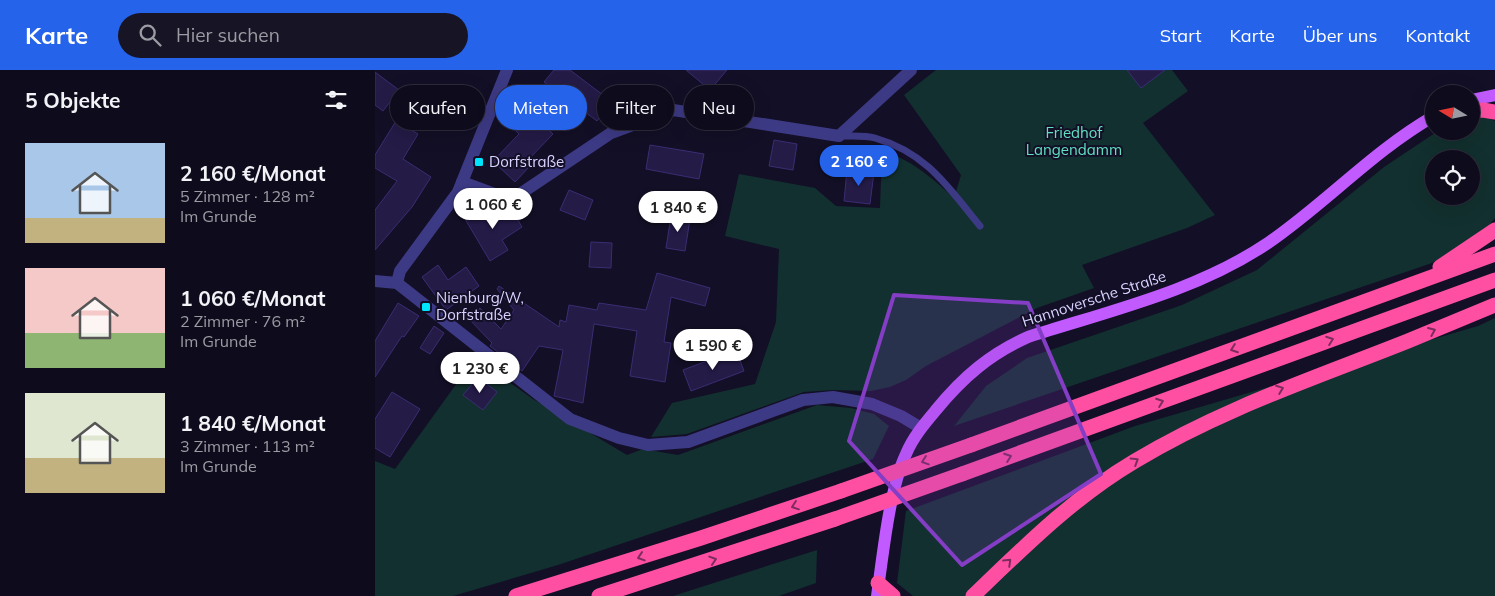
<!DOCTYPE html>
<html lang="de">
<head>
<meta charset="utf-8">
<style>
	:root { --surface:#0e0b1c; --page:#171425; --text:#f1f3f6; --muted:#9b9ba3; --line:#2e2b3b; --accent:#2563eb }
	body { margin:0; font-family:Mulish,sans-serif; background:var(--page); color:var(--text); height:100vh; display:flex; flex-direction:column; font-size:19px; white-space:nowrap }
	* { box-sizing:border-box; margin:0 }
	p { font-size:16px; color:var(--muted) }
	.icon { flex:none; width:28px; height:28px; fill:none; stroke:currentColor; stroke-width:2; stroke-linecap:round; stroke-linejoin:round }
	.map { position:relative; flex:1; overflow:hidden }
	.panel { display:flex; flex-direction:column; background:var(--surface); width:375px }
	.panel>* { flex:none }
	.top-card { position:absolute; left:15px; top:15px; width:475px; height:45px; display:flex; gap:10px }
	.needle { width:32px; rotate:280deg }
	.fabs { position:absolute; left:1050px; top:15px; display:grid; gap:10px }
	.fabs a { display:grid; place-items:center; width:55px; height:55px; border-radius:50%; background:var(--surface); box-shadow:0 5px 20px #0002,0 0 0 1px var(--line); font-size:25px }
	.price { position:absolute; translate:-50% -42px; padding:0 11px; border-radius:18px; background:#fff; color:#222; font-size:16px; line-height:32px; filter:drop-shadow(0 1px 2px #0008) }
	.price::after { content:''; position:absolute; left:50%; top:30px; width:15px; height:11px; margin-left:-8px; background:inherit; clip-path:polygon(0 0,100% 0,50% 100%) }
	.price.current { background:var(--accent); color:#fff }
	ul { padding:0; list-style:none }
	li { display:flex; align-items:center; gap:15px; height:125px; padding:0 25px }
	li span { display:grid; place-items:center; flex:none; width:140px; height:100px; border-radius:0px; color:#555 }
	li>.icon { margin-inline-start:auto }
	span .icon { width:60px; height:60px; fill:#fffc; stroke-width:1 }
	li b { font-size:21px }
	h2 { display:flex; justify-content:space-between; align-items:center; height:60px; padding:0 25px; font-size:21px }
	.tag { padding:0 18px; border-radius:22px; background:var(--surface); box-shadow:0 5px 20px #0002,0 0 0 1px var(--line); font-size:18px; line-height:45px }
	.tag.current { background:var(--accent); color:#fff }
	header { display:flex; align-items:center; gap:30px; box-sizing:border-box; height:70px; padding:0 25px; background:var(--accent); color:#fff }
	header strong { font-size:24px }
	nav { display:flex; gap:28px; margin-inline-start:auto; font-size:18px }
	.search { width:350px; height:45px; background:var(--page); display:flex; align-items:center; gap:12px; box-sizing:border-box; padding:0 18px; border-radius:28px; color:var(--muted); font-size:19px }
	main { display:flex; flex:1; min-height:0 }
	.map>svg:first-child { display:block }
	.green { fill:#12302f; fill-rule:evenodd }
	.building { fill:#241b47; stroke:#3b2d73 }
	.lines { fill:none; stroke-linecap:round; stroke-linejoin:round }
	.lane { stroke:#3d3a85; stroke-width:7 }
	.street { stroke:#3d3a85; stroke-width:12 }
	.primary { stroke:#c25bff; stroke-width:12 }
	.highway { stroke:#ff4fa3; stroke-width:15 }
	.highway-bridge { stroke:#ff4fa3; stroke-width:15 }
	.oneway { stroke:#7d2c5e }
	.marked { fill:#843dc5; fill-opacity:0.2; stroke:#843dc5; stroke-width:4; stroke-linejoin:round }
	.poi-dot { fill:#00e5ff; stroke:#130f26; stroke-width:2 }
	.labels { text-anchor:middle; stroke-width:4; stroke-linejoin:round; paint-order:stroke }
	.park-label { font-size:15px; fill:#5fe0c0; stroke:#130f26 }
	.poi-label { font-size:15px; fill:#d9d4ff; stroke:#130f26; text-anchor:start }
	.street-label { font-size:15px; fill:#d9d4ff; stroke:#130f26 }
</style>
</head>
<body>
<header>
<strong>Karte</strong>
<div class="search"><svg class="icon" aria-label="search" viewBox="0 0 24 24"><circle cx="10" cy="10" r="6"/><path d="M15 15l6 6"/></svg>Hier suchen</div>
<nav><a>Start</a><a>Karte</a><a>Über uns</a><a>Kontakt</a></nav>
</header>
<main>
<section class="panel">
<h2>5 Objekte<svg class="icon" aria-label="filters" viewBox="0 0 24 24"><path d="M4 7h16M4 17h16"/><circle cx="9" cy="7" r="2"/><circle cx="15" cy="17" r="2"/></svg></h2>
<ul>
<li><span style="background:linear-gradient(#a9c7e8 75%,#c2b280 0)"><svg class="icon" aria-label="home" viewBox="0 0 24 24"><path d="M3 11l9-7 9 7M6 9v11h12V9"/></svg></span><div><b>2 160 €/Monat</b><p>5 Zimmer · 128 m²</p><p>Im Grunde</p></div></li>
<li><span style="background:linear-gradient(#f6c9c9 65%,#8fb573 0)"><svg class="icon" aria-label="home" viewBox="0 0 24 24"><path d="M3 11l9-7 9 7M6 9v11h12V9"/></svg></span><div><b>1 060 €/Monat</b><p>2 Zimmer · 76 m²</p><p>Im Grunde</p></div></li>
<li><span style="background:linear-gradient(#dfe7d0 65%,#c2b280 0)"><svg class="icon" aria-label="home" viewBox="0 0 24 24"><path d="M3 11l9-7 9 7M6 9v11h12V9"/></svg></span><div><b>1 840 €/Monat</b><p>3 Zimmer · 113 m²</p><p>Im Grunde</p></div></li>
</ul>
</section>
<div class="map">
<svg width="1120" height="526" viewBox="0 0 1120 526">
	<rect width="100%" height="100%" fill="#130f26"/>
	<g class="green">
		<path d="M561 0H797L813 21 768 53 840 145 812 158 707 195 719 218 662 238 551 296 531 310 515 317 496 321 458 320 429 322 312 364 276 367 297 333 380 314 401 252 404 179 350 166 364 104 440 118 461 136 505 138 507 81C536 89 557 108 579 128L586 105 529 25Z"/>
		<path d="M1109 46 1120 51V148L1109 162 1057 193 579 356 611 316 652 288 807 235 882 200 1009 97 1063 61H1096V49ZM1059 89H1096V126H1059Z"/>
		<polygon points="1120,248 1120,526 538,526 522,513 531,441 760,356 1103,256"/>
		<polygon points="100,288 158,329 252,385 268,379 303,385 442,335 476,338 499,344 514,356 498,389 183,495 78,526 0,526 0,391 20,399"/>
		<polygon points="442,480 441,513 404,526 298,526"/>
	</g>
	<g class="building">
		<polygon points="179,0 195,0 236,31 222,51 202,36 196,43 186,35 191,28 169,12"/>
		<polygon points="311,0 352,0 335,20"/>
		<polygon points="752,0 790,0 766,18"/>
		<polygon points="0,2 24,20 8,41 0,35"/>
		<polygon points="141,28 178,64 151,92 155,96 140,112 118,91 144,64 124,45"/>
		<polygon points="21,51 43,64 28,89 56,107 37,137 0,180 0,140 22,111 0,98 0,85"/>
		<polygon points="399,70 422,74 418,100 394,96"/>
		<polygon points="275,75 329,84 324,109 271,99"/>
		<polygon points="472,100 499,102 495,134 469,131"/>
		<polygon points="194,120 218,130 210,150 185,140"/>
		<polygon points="133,137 136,138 147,157 127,170 133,180 115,191 90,149 108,138 115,149"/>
		<polygon points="296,146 315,149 310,181 291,178"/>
		<polygon points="216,172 237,173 236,198 214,197"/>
		<polygon points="63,195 73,210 91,197 104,216 71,240 47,207"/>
		<polygon points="282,203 335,218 330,236 296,227 289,272 296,273 290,312 255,306 262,261 219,254 208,333 179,326 188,280 164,276 147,301 115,276 117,273 94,249 105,238 126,259 139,240 122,219 124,216 184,257 185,250 191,252 194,235 222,240 224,233 271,240"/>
		<polygon points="23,233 44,246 29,267 27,266 0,307 0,271"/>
		<polygon points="59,256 69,263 55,284 45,278"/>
		<polygon points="361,280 369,301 316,321 308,300"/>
		<polygon points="103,307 122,322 108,340 88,325"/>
		<polygon points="17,322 45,339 15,387 0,378 0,349"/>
	</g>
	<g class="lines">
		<path class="lane" d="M466 66C477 66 490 65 500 68 552 83 573 117 605 156"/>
		<g class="street">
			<polyline points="87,112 136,130 236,63 298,40 464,66 536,0"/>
			<polyline points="0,211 22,213 195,349 244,368 273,375 313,372 428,330 458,327 497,334 526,346 546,358"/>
			<polyline points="22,213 25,201 83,122 132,0"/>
		</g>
		<g class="primary">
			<polyline points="1096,30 1120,25"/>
			<path d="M502 526C508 485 514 420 531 384 538 367 550 353 561 340 588 307 615 284 653 267 734 241 822 221 893 173 950 134 998 81 1059 46"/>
		</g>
		<g class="highway">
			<polyline points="1096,41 1108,40 1120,42"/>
			<polyline points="1065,197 1120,160"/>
			<polyline points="596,375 1120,184"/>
			<polyline points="587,404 1120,210"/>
			<polyline points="503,513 518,526"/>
			<polyline points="141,526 326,468 466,421"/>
			<polyline points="224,526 460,449"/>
			<path d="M598 526C649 477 699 427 760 391 846 339 940 308 1033 271 1062 259 1091 247 1120 235"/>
		</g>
		<g class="highway-bridge">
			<polyline points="466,421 596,375"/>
			<polyline points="460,449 587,404"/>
		</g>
	</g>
	<defs><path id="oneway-chevron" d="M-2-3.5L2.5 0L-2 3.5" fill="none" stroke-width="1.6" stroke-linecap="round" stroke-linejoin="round" transform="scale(1.25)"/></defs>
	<g class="oneway">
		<use href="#oneway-chevron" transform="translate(1057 261) rotate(-23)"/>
		<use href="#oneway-chevron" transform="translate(955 270) rotate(-20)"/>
		<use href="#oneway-chevron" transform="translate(859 279) rotate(160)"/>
		<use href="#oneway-chevron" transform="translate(905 319) rotate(-21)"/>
		<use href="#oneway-chevron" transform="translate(785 332) rotate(-20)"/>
		<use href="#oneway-chevron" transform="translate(633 387) rotate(-20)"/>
		<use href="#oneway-chevron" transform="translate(550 391) rotate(161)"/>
		<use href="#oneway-chevron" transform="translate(760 391) rotate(-32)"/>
		<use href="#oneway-chevron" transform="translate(420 436) rotate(161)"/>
		<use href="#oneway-chevron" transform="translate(266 487) rotate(162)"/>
		<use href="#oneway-chevron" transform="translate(338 490) rotate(-18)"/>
		<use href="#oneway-chevron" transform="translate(633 492) rotate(-44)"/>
	</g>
	<path class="marked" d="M519 225 653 233 726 404 587 495 474 371Z"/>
	<g class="poi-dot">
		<rect x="99" y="87" width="10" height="10" rx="2.5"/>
		<rect x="46" y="232" width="10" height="10" rx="2.5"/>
	</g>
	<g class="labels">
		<g class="park-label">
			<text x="699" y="68">Friedhof<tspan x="699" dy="17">Langendamm</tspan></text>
		</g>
		<g class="poi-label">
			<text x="114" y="97">Dorfstraße</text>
			<text x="61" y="233">Nienburg/W,<tspan x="61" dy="17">Dorfstraße</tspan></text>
		</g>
		<g class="street-label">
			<text transform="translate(719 229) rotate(-18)" y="5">Hannoversche Straße</text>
		</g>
	</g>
</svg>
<div class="fabs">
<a><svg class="needle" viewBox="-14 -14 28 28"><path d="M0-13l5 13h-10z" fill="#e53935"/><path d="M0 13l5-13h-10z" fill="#9b9ba3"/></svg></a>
<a><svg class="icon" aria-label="locate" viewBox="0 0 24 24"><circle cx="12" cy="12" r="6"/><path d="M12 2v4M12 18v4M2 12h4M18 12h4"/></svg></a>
</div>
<b class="price current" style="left:484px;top:117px">2 160 €</b>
<b class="price" style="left:118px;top:160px">1 060 €</b>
<b class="price" style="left:303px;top:163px">1 840 €</b>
<b class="price" style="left:338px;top:301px">1 590 €</b>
<b class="price" style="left:105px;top:324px">1 230 €</b>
<div class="top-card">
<a class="tag">Kaufen</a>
<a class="tag current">Mieten</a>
<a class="tag">Filter</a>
<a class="tag">Neu</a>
</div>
</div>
</main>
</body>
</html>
